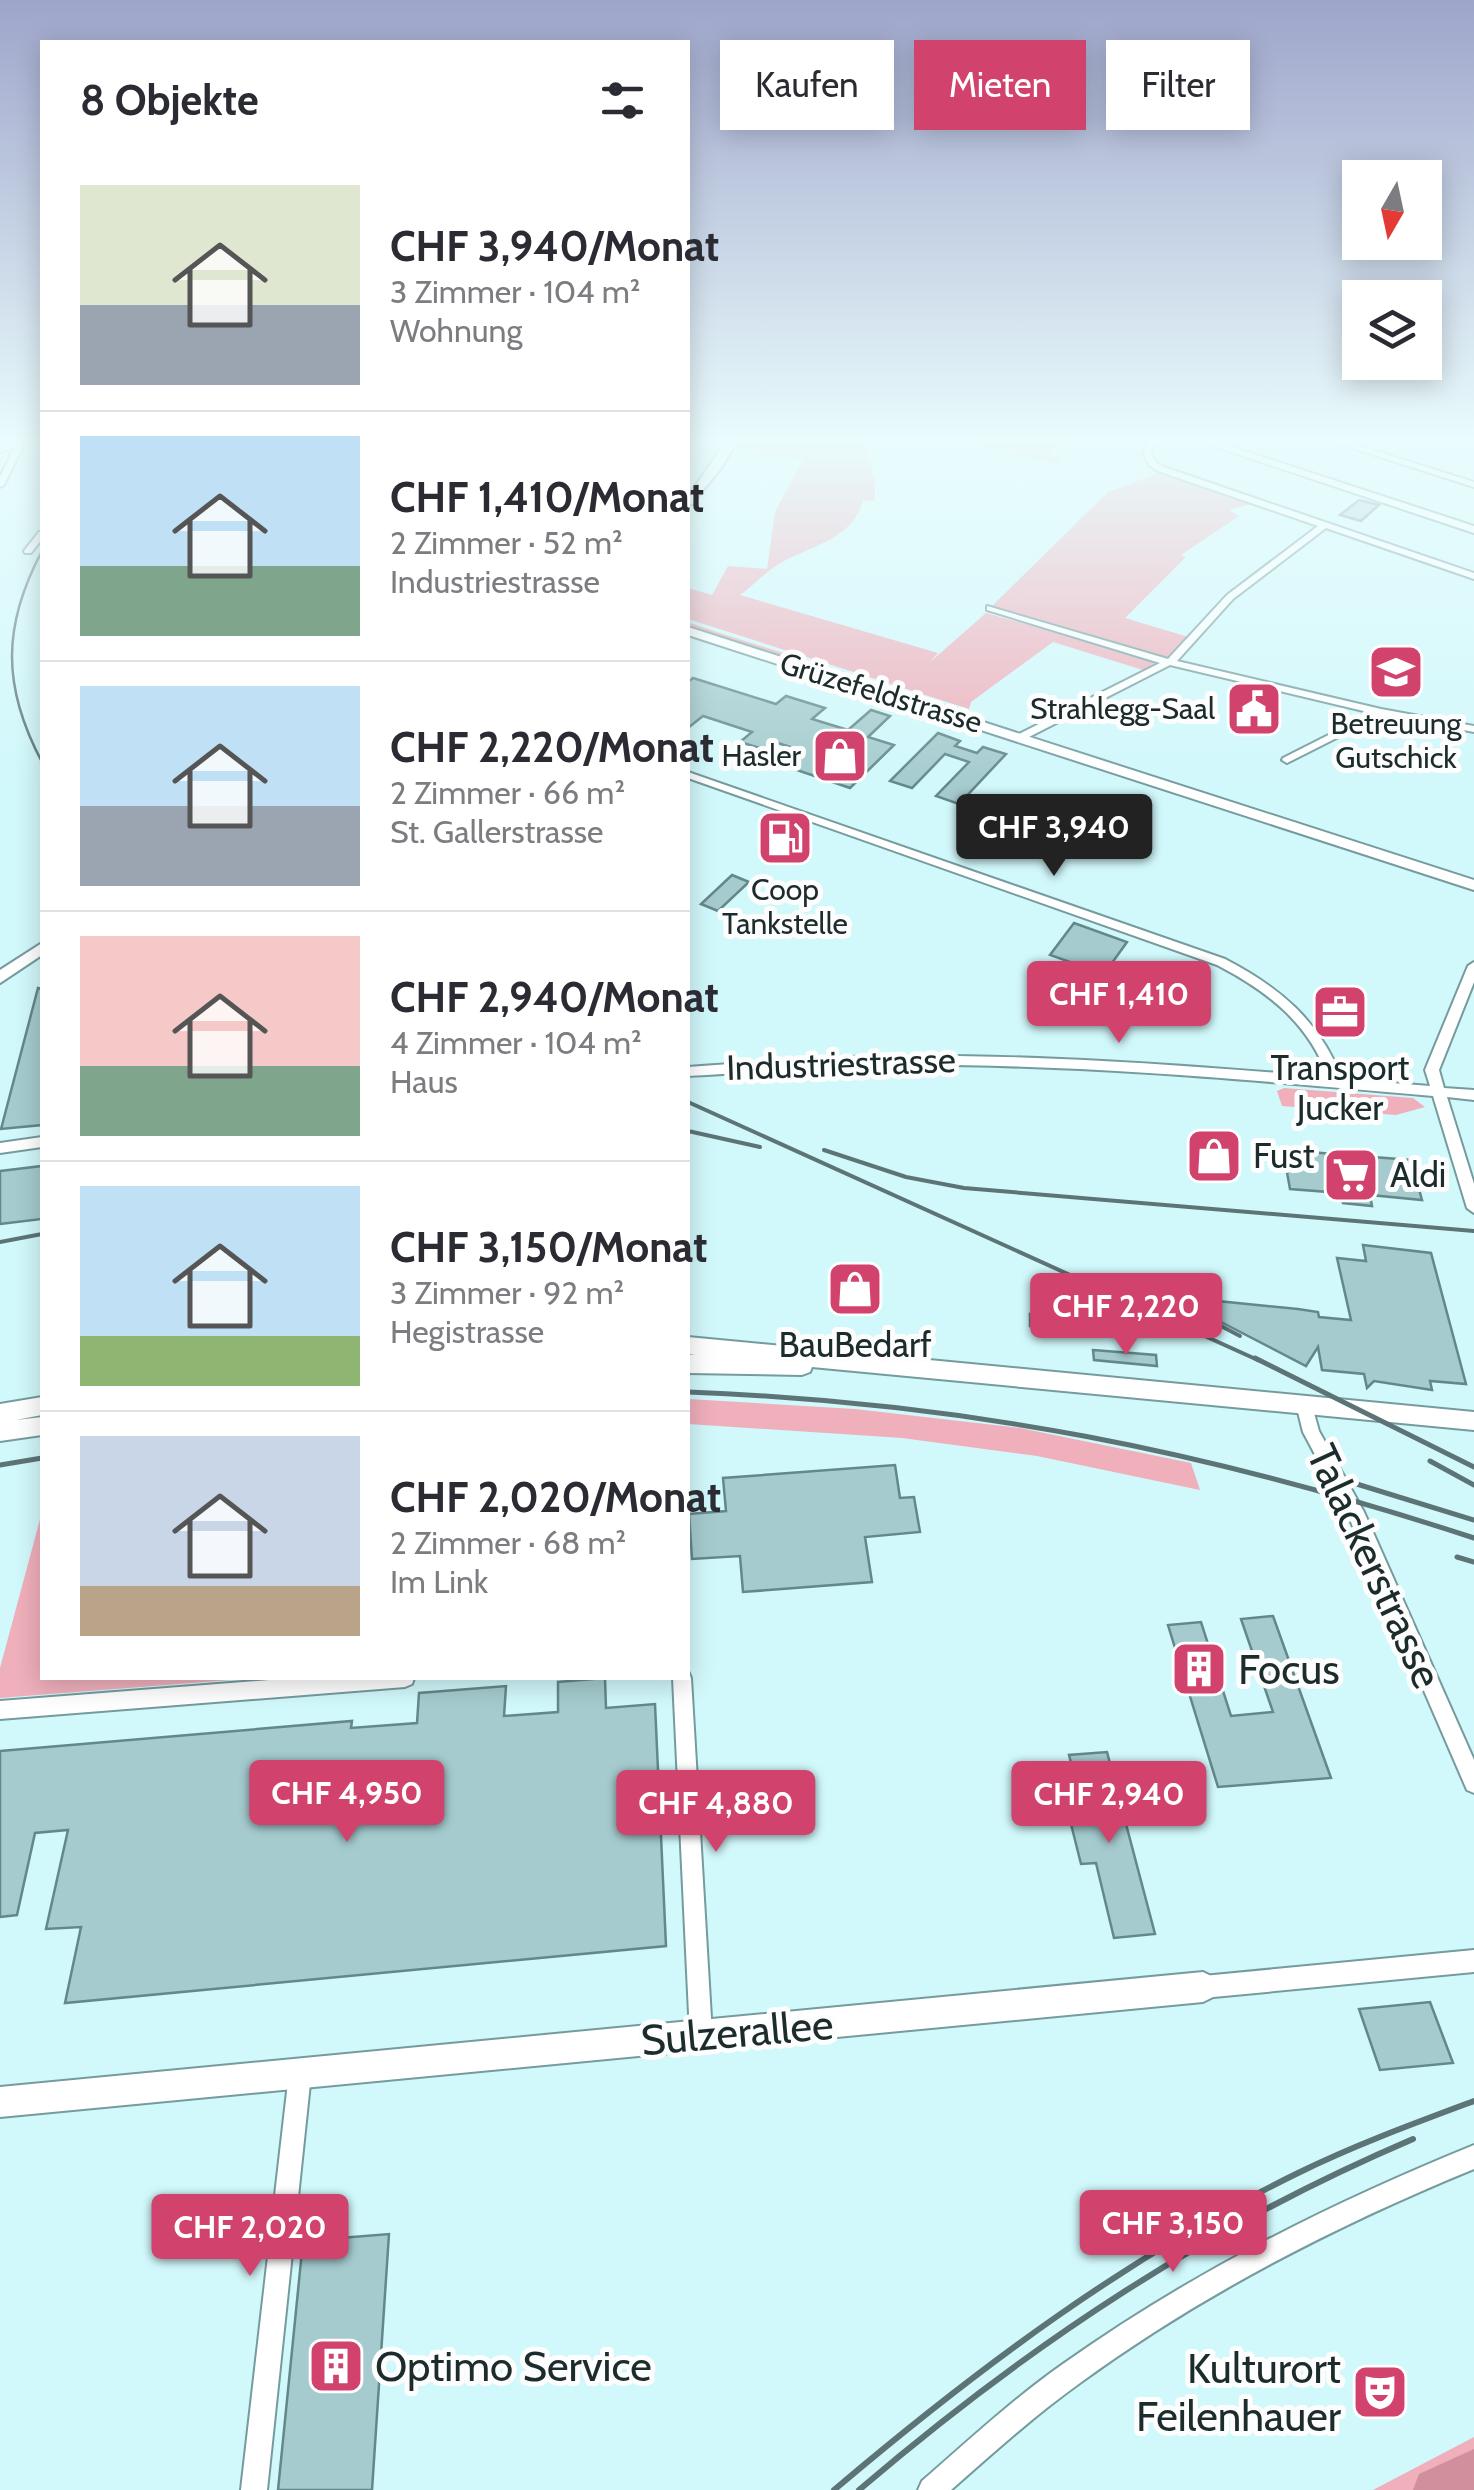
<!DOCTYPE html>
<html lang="de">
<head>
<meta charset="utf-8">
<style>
	:root { --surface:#fff; --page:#f7f7f7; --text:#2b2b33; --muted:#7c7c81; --line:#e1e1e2; --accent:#d1436d }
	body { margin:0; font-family:Cabin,sans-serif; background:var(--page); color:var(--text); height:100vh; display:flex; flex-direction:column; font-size:38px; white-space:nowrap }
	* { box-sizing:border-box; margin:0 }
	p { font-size:32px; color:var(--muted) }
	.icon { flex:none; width:55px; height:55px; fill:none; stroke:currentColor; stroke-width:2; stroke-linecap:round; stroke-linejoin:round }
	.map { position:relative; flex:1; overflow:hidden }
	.panel { position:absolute; left:40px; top:40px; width:650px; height:1640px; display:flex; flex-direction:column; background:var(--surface); border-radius:0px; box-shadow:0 5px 25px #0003 }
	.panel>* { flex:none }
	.hud { position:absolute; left:720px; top:40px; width:602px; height:90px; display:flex; gap:20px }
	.needle { width:65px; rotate:189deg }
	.controls { position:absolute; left:1342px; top:160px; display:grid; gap:20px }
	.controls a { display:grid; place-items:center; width:100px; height:100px; border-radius:0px; background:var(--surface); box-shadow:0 5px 25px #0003; font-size:50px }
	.price { position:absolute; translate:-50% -85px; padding:0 22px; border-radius:10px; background:var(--accent); color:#fff; font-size:32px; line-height:65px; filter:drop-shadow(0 2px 5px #0008) }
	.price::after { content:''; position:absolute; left:50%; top:60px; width:30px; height:22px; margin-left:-15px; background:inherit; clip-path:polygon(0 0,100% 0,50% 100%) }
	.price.selected { background:#222; color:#fff }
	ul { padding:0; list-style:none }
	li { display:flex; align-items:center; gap:30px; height:250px; padding:0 40px }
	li+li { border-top:2px solid var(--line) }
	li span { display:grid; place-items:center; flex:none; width:280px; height:200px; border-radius:0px; color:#555 }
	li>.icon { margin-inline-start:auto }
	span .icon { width:120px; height:120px; fill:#fffc; stroke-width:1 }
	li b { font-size:42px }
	h2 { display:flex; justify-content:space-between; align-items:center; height:120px; padding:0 40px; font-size:42px }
	.tag { padding:0 35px; border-radius:0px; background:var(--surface); box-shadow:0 5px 25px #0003; font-size:35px; line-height:90px }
	.tag.selected { background:var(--accent); color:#fff }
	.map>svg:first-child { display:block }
	.green { fill:#efafbb }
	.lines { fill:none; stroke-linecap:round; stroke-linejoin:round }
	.river { fill:#cf8f9c; fill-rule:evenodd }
	.building { fill:#a5cbce; stroke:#64888a; stroke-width:2.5 }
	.minor-casing { stroke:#769b9d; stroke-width:4 }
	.major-casing { stroke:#769b9d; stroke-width:4 }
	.minor { fill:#fff; fill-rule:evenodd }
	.major { fill:#fff; fill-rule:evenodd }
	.rail-far3 { stroke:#5d7476; stroke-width:2.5 }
	.rail-far2 { stroke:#5d7476; stroke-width:4 }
	.rail-far1 { stroke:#5d7476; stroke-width:5 }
	.rail { stroke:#5d7476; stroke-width:6 }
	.labels { text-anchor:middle; stroke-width:10; stroke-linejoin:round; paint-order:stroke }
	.far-street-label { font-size:30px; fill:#1c2b2c; stroke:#fdfdfd }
	.far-poi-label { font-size:30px; fill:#1c2b2c; stroke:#fdfdfd; text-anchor:end }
	.street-label { font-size:35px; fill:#1c2b2c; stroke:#fdfdfd }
	.poi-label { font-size:35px; fill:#1c2b2c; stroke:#fdfdfd }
	.near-street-label { font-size:42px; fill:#1c2b2c; stroke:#fdfdfd }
	.near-poi-label { font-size:42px; fill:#1c2b2c; stroke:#fdfdfd; text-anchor:start }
</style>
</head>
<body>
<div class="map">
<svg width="1474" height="2490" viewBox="0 0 1474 2490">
	<rect width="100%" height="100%" fill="#d1f8fb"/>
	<g class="green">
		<path d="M862 438 875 480V501L863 500C854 538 814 545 784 561 767 570 754 585 740 595L938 653 929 663 986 613 1144 657 1154 664 1143 670 1053 642 971 702 969 709 688 619V588L712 595 728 566 767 569 775 512 803 459 736 450 742 439 836 444Z"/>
		<polygon points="946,438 1053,438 1066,441 1049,454 1062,458 1055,463"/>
		<polygon points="1165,471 1256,503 1229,510 1239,516 1181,555 1186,557 1125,618 1195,639 1173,660 990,608 1108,492"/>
		<polygon points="688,622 723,634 961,709 928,704 717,637 688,626"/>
		<polygon points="1284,1088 1413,1098 1425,1107 1396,1115 1282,1106 1277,1091"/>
		<polygon points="688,1399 855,1409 1020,1428 1191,1463 1200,1490 1037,1456 902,1438 688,1424"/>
		<polygon points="42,1512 42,1678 255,1678 0,1698 0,1668"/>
		<polygon points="1474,2437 1474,2490 1373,2490"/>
	</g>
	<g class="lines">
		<polygon class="river" points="1474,2449 1474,2490 1413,2490 1419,2474"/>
	</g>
	<g class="building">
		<polygon points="1359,500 1379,505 1361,521 1340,515"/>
		<polygon points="693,678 776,704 786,696 825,708 812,719 848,730 871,710 890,716 868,737 894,745 850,788 785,766 802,751 775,742 766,750 740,742 752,732 703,716 688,728 688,682"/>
		<polygon points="938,733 960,741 955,746 977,753 983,747 1006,754 959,804 936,796 969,762 945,754 912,788 890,781"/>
		<polygon points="789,821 809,828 779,856 760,849"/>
		<polygon points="732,875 749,882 718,911 701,904"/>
		<polygon points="1074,923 1127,942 1104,974 1050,955"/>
		<polygon points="38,988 42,989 42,1125 1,1129"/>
		<polygon points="1283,1150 1411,1160 1422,1200 1370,1195 1372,1206 1343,1203 1341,1193 1290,1189"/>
		<polygon points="42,1166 42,1219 0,1224 0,1171"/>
		<polygon points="1363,1245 1431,1253 1466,1384 1430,1381 1432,1390 1374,1381 1367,1388 1364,1374 1322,1370 1318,1347 1306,1366 1219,1321 1217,1301 1298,1309 1318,1312 1319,1317 1351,1320 1337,1258 1366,1261"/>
		<polygon points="1030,1314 1061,1317 1089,1332 1030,1326"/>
		<polygon points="1093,1350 1156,1355 1157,1366 1094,1360"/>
		<polygon points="895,1465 900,1498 914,1497 920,1532 865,1537 872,1582 743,1592 740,1556 692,1559 689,1514 726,1511 723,1478"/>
		<polygon points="1273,1616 1331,1778 1218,1787 1168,1625 1201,1622 1231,1716 1273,1712 1241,1619"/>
		<polygon points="605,1678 606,1708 655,1704 666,1946 65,2003 81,1927 46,1929 68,1830 35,1833 17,1915 0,1917 0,1751 352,1721 351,1728 417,1723 419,1693 506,1686 504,1716 558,1712 558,1682"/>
		<polygon points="1107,1752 1155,1934 1114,1938 1096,1863 1081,1864 1070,1820 1085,1818 1069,1755"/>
		<polygon points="1430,2002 1453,2063 1380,2070 1359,2009"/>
		<polygon points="389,2234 372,2490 278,2490 303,2241"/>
	</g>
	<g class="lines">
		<g class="minor-casing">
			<g id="minor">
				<polygon points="26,438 38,438 24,444 4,485 0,487 0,477 15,447 0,452 0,447"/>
				<polygon points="1159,438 1169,438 1154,446 1151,453 1155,462 1164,467 1474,573 1474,579 1326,528 1233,599 1177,661 1381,709 1474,726 1474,732 1382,715 1287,763 1282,760 1283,758 1372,713 1170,665 1025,739 1017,739 1017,735 1160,663 987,610 987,606 1168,659 1227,595 1318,526 1158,471 1149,465 1143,453 1148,443"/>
				<polygon points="1321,438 1334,438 1474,482 1474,487"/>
				<polygon points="39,532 42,532 42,539 31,553 25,553 24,551"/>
				<path d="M688 772 1225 959C1279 987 1320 1021 1342 1079L1430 1086 1425 1070 1468 966 1474 962V982L1439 1070 1444 1088 1474 1090V1100L1447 1097 1474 1184V1213L1467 1208 1433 1096C1251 1080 1069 1063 885 1065 819 1066 753 1073 688 1076V1067C754 1062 820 1057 886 1056 1034 1054 1181 1065 1328 1077 1308 1022 1267 991 1217 965L688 778Z"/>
				<polygon points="42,1137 42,1147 0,1153 0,1143"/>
				<polygon points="1304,1397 1310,1399 1319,1431 1364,1512 1474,1760 1474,1793 1467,1790 1351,1522 1303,1432 1296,1404 1298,1399"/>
				<polygon points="688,1671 691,1678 712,2035 709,2043 701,2046 693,2043 690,2035 673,1678 688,1678"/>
				<polygon points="294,1678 414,1678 412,1684 405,1687 0,1719 0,1701"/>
				<polygon points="1474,1950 1474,1972 1203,1998 1195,1995 1192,1987 1195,1979 1203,1976"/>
				<polygon points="300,2063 308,2066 311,2074 267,2490 241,2490 289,2074 292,2066"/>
				<path d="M1474 2145V2169C1335 2226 1202 2294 1080 2383 1034 2416 993 2453 951 2490H918L922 2481C968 2441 1013 2399 1063 2364 1191 2273 1329 2204 1474 2145Z"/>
			</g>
		</g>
		<g class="major-casing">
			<g id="major">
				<polygon points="729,438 739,438 721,468 692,504 688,505 688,496"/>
				<polygon points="1189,438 1205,438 1474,526 1474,533"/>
				<polygon points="688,627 1474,880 1474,890 688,635"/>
				<polygon points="42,943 42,955 0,983 0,970"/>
				<polygon points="688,1337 1474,1412 1474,1430 812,1367 810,1372 802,1375 688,1373 688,1355 695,1355 688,1354"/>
				<polygon points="42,1397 42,1415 16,1420 42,1417 42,1435 0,1441 0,1404"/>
				<polygon points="1203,1972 1213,1977 1218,1987 1213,1997 1203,2002 0,2117 0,2087"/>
			</g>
		</g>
		<use href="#minor" class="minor"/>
		<use href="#major" class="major"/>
		<path class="rail-far3" d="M42 551C2 626 2 687 42 762"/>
		<g class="rail-far2">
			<polyline points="688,1102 1260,1361"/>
			<polyline points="688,1131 760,1147"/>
			<polyline points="824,1150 906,1177 964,1188 1474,1231"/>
			<polyline points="0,1242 42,1234"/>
			<polyline points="1204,1317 1240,1336"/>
		</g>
		<g class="rail-far1">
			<polyline points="1255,1358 1474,1467"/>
			<path d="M688 1392C969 1403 1208 1451 1474 1538"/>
			<polyline points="1430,1461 1474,1485"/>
			<polyline points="0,1465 42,1458"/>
			<polyline points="1334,1477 1474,1520"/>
			<polyline points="1457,1557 1474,1562"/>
		</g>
		<g class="rail">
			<path d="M834 2490C978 2368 1128 2256 1298 2173 1355 2145 1415 2123 1474 2101"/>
			<path d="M859 2490C1031 2343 1205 2228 1413 2139"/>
		</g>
	</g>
	<linearGradient id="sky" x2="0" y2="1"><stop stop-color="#9ea5ca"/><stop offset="0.56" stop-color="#eafcfd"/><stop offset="1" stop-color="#eafcfd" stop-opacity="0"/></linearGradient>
	<rect width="1474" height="787" fill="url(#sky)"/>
	<defs>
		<g id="school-square" transform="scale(2.875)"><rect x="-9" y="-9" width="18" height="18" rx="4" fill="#d1436d" stroke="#fdfdfd"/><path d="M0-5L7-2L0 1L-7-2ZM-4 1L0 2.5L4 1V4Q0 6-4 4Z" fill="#fff"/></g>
		<g id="civic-square" transform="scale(2.875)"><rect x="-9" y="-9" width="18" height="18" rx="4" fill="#d1436d" stroke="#fdfdfd"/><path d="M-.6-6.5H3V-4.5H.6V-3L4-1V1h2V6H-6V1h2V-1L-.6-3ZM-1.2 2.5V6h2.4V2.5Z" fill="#fff"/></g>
		<g id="shop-square" transform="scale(2.875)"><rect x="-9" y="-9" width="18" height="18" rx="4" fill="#d1436d" stroke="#fdfdfd"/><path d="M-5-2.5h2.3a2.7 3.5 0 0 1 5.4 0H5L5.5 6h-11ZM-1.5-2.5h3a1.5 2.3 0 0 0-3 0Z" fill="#fff"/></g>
		<g id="fuel-square" transform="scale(2.875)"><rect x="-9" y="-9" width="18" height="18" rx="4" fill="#d1436d" stroke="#fdfdfd"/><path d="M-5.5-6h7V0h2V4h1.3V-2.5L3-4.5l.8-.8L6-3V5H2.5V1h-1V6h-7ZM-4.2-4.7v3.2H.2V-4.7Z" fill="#fff"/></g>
		<g id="office-square" transform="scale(2.875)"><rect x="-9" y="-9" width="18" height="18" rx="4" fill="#d1436d" stroke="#fdfdfd"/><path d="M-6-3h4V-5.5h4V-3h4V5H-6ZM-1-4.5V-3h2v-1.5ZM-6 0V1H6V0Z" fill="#fff"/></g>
		<g id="supermarket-square" transform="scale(2.875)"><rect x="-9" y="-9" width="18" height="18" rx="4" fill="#d1436d" stroke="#fdfdfd"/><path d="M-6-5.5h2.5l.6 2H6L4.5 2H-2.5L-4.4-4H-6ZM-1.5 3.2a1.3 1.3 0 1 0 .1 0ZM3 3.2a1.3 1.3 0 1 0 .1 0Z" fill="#fff"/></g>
		<g id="building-square" transform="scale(2.875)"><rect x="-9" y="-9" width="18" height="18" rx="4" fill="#d1436d" stroke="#fdfdfd"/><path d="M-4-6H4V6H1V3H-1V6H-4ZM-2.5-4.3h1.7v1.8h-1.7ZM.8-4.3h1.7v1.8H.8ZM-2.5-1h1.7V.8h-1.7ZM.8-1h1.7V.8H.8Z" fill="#fff"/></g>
		<g id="theatre-square" transform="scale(2.875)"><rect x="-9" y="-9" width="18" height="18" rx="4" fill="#d1436d" stroke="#fdfdfd"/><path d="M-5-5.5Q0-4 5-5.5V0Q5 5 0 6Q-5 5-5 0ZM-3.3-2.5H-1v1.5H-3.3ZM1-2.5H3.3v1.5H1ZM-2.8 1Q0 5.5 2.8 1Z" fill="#fff"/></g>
	</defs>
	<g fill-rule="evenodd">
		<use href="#school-square" x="1396" y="672"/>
		<use href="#civic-square" x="1254" y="709"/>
		<use href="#shop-square" x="840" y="756"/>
		<use href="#fuel-square" x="785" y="838"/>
		<use href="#office-square" x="1340" y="1012"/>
		<use href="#shop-square" x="1214" y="1156"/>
		<use href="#supermarket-square" x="1351" y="1175"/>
		<use href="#shop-square" x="855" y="1289"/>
		<use href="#building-square" x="1199" y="1669"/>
		<use href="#building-square" x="336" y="2366"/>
		<use href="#theatre-square" x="1380" y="2392"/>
	</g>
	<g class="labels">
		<g class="far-street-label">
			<text transform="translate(881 693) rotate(17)" y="10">Grüzefeldstrasse</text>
		</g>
		<g class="far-poi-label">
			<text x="1215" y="719">Strahlegg-Saal</text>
			<text x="1396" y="734" text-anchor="middle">Betreuung<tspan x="1396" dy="34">Gutschick</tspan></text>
			<text x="801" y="766">Hasler</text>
			<text x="785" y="900" text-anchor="middle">Coop<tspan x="785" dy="34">Tankstelle</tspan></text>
		</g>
		<g class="street-label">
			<text transform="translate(841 1064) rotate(-2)" y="12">Industriestrasse</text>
		</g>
		<g class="poi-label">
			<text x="1340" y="1080">Transport<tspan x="1340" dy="40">Jucker</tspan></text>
			<text x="1253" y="1168" text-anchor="start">Fust</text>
			<text x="1390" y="1187" text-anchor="start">Aldi</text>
			<text x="855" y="1357">BauBedarf</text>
		</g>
		<g class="near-street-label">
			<text transform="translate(1375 1566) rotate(65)" y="15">Talackerstrasse</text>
			<text transform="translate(737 2032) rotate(-5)" y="15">Sulzerallee</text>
		</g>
		<g class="near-poi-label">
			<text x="1238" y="1684">Focus</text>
			<text x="375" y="2381">Optimo Service</text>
			<text x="1341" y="2383" text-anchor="end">Kulturort<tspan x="1341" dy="48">Feilenhauer</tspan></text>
		</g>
	</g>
</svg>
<div class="controls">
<a><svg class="needle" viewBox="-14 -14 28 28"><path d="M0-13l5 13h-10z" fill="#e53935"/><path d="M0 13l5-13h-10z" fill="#7c7c81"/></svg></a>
<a><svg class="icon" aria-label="layers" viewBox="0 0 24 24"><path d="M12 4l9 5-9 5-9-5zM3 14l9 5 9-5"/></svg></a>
</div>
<b class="price selected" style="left:1054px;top:879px">CHF 3,940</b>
<b class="price" style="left:1119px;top:1046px">CHF 1,410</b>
<b class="price" style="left:1126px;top:1358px">CHF 2,220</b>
<b class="price" style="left:347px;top:1845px">CHF 4,950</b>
<b class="price" style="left:1109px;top:1846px">CHF 2,940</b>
<b class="price" style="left:716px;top:1855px">CHF 4,880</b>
<b class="price" style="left:1173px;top:2275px">CHF 3,150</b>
<b class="price" style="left:250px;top:2279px">CHF 2,020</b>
<div class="hud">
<a class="tag">Kaufen</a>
<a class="tag selected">Mieten</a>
<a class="tag">Filter</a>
</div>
<section class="panel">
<h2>8 Objekte<svg class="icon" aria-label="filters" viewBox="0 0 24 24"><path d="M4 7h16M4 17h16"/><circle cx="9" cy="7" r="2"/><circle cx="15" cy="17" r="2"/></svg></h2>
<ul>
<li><span style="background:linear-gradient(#dfe7d0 60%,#9aa5b1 0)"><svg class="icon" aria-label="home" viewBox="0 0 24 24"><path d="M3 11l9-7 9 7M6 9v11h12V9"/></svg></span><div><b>CHF 3,940/Monat</b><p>3 Zimmer · 104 m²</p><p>Wohnung</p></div></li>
<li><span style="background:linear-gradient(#bfe0f5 65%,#7fa58c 0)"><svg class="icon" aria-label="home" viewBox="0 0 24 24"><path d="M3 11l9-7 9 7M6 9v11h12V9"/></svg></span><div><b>CHF 1,410/Monat</b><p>2 Zimmer · 52 m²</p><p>Industriestrasse</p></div></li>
<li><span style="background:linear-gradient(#bfe0f5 60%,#9aa5b1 0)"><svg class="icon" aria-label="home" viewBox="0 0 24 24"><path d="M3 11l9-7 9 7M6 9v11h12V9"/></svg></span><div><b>CHF 2,220/Monat</b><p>2 Zimmer · 66 m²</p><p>St. Gallerstrasse</p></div></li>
<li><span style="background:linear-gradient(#f6c9c9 65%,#7fa58c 0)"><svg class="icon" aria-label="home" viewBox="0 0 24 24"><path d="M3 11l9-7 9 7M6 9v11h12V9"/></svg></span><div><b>CHF 2,940/Monat</b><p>4 Zimmer · 104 m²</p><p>Haus</p></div></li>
<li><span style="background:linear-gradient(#bfe0f5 75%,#8fb573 0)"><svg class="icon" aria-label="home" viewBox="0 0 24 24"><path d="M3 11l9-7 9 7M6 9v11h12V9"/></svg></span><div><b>CHF 3,150/Monat</b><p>3 Zimmer · 92 m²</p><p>Hegistrasse</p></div></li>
<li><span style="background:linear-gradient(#c9d6e8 75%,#b9a48a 0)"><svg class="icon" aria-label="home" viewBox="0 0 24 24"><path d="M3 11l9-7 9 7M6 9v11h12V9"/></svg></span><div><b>CHF 2,020/Monat</b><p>2 Zimmer · 68 m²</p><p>Im Link</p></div></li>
</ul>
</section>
</div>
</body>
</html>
